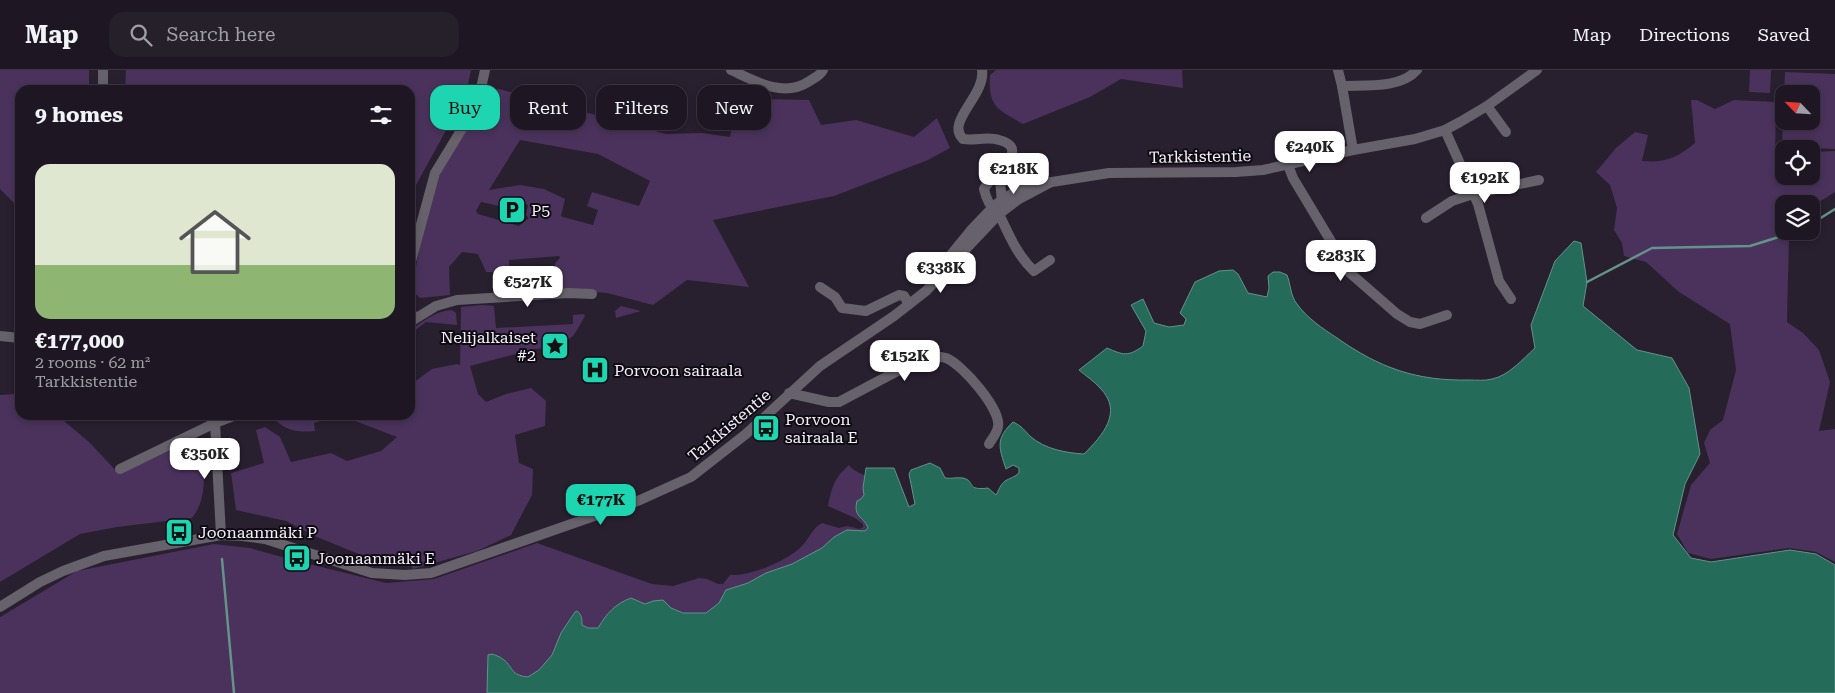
<!DOCTYPE html>
<html lang="en">
<head>
<meta charset="utf-8">
<style>
	:root { --surface:#1e1723; --page:#26202b; --text:#f1f3f6; --muted:#a19fa6; --line:#3c3641; --accent:#1dd5b1 }
	body { margin:0; font-family:"Roboto Serif",serif; background:var(--page); color:var(--text); height:100vh; display:flex; flex-direction:column; font-size:19px; white-space:nowrap }
	* { box-sizing:border-box; margin:0 }
	p { font-size:16px; color:var(--muted) }
	.icon { flex:none; width:28px; height:28px; fill:none; stroke:currentColor; stroke-width:2; stroke-linecap:round; stroke-linejoin:round }
	.map { position:relative; flex:1; overflow:hidden }
	.details { position:absolute; left:15px; top:15px; width:400px; height:335px; display:flex; flex-direction:column; background:var(--surface); border-radius:15px; box-shadow:0 2px 8px #0003,0 0 0 1px var(--line) }
	.details>* { flex:none }
	.guide { position:absolute; left:430px; top:15px; width:475px; height:45px; display:flex; gap:10px }
	.needle { width:32px; rotate:295deg }
	.buttons { position:absolute; left:1775px; top:15px; display:grid; gap:10px }
	.buttons a { display:grid; place-items:center; width:45px; height:45px; border-radius:10px; background:var(--surface); box-shadow:0 2px 8px #0003,0 0 0 1px var(--line); font-size:25px }
	.price { position:absolute; translate:-50% -42px; padding:0 11px; border-radius:10px; background:#fff; color:#222; font-size:16px; line-height:32px; filter:drop-shadow(0 1px 2px #0008) }
	.price::after { content:''; position:absolute; left:50%; top:30px; width:15px; height:11px; margin-left:-8px; background:inherit; clip-path:polygon(0 0,100% 0,50% 100%) }
	.price.active { background:var(--accent); color:#111 }
	ul { padding:0; list-style:none }
	li { display:grid; align-content:center; gap:10px; height:265px; padding:0 20px }
	li+li { border-top:1px solid var(--line) }
	li span { display:grid; place-items:center; height:155px; border-radius:15px; color:#555 }
	li>.icon { margin-inline-start:auto }
	span .icon { width:90px; height:90px; fill:#fffc; stroke-width:1 }
	li b { font-size:21px }
	h2 { display:flex; justify-content:space-between; align-items:center; height:60px; padding:0 20px; font-size:21px }
	.chip { padding:0 18px; border-radius:15px; background:var(--surface); box-shadow:0 2px 8px #0003,0 0 0 1px var(--line); font-size:18px; line-height:45px }
	.chip.active { background:var(--accent); color:#111 }
	header { display:flex; align-items:center; gap:30px; box-sizing:border-box; height:70px; padding:0 25px; background:var(--surface); border-bottom:1px solid var(--line) }
	header strong { font-size:24px }
	nav { display:flex; gap:28px; margin-inline-start:auto; font-size:18px }
	.search { width:350px; height:45px; background:var(--page); display:flex; align-items:center; gap:12px; box-sizing:border-box; padding:0 18px; border-radius:15px; color:var(--muted); font-size:19px }
	.map>svg:first-child { display:block }
	.green { fill:#4a325c; fill-rule:evenodd }
	.water { fill:#256b5a; stroke:#63938a }
	.lines { fill:none; stroke-linecap:round; stroke-linejoin:round }
	.stream { stroke:#63938a; stroke-width:2.5 }
	.minor { stroke:#66616a; stroke-width:10 }
	.labels { text-anchor:middle; stroke-width:4; stroke-linejoin:round; paint-order:stroke }
	.street-label { font-size:16px; fill:#f5effa; stroke:#0f0b12 }
	.poi-label { font-size:16px; fill:#f5effa; stroke:#0f0b12; text-anchor:start }
</style>
</head>
<body>
<header>
<strong>Map</strong>
<div class="search"><svg class="icon" aria-label="search" viewBox="0 0 24 24"><circle cx="10" cy="10" r="6"/><path d="M15 15l6 6"/></svg>Search here</div>
<nav><a>Map</a><a>Directions</a><a>Saved</a></nav>
</header>
<div class="map">
<svg width="1835" height="623" viewBox="0 0 1835 623">
	<rect width="100%" height="100%" fill="#281f2f"/>
	<g class="green">
		<polygon points="0,0 89,0 89,20 20,20 20,139 0,119"/>
		<polygon points="126,0 471,0 466,24 416,115 410,123 410,20 125,20"/>
		<path d="M996 0H1182L1183 18 1121 9 1090 27 1023 54C997 39 988 37 990 5Z"/>
		<polygon points="1750,0 1771,0 1770,23 1749,22"/>
		<polygon points="1785,2 1835,4 1835,79 1782,77 1784,28 1784,51 1811,51 1811,24 1784,24"/>
		<path d="M740 17 767 29 809 30 821 55 856 50 914 67 937 48 950 78 928 90 834 126 713 150 749 217 687 210 653 235 607 223 578 221 507 222 505 202H486L478 184 462 182 449 197 450 225 420 228 412 221 420 173 441 100 492 21 498 19 503 20 666 64 702 63 730 67ZM520 70 598 84 650 111 639 136 592 122 587 136 598 140 593 155 563 147 561 146 565 129 544 119 520 115 489 120ZM503 127 528 135 526 145 529 148 519 156 478 144 476 141 481 132 499 136ZM559 186 560 188 555 193 556 209 510 211 509 190Z"/>
		<path d="M1691 30H1697L1715 39 1734 30 1776 32 1775 82H1784V106H1811V82L1835 81V122L1811 137V134H1784V161H1788L1789 165 1787 252 1803 263 1819 280 1830 312 1819 361 1835 359V492L1816 482 1789 478 1711 489 1688 483 1677 464 1691 415 1710 393 1704 373 1710 360 1723 350 1736 300 1730 254 1679 222 1646 192 1624 186 1622 173 1614 160 1617 138 1610 115 1596 102 1616 78 1635 62 1648 65 1642 91C1665 93 1677 88 1695 73Z"/>
		<polygon points="483,235 494,236 496,258 573,254 573,245 584,244 585,246 574,265 561,276 552,278 535,279 470,296 478,324 486,332 506,324 531,318 546,331 545,356 515,365 519,393 533,399 532,425 511,465 477,481 413,499 406,488 386,490 361,485 317,467 286,451 236,440 231,403 264,393 256,360 265,357 280,367 291,392 331,383 347,391 381,381 397,367 355,351 352,345 410,345 410,315 432,299 457,294 460,295 461,237"/>
		<polygon points="621,236 641,241 616,248 615,241"/>
		<path d="M452 240 456 243 457 255 426 252 410 264V260C424 251 435 241 452 240Z"/>
		<path d="M14 324 20 326V345H57L90 373 119 404 194 370 203 372C203 398 209 427 192 448L117 457 80 464 0 512V325Z"/>
		<path d="M270 345H339L314 353 315 361C295 363 284 360 270 345Z"/>
		<path d="M849 395C855 403 863 403 870 409L915 623H0V547L77 501 214 474 250 478 289 489 386 513 434 509 537 473 652 514 673 516 699 508 707 509 718 514H723L730 505C751 506 787 491 802 476 809 469 812 458 822 453L839 458 847 456 860 459 863 457V454L855 448 828 436C832 417 834 408 849 395Z"/>
	</g>
	<path class="water" d="M1574 171 1581 173 1587 212 1583 236 1637 280 1672 288 1689 318 1700 384 1685 414 1673 465 1691 488 1711 492 1790 480 1816 484 1835 495V623H487L488 585 492 584C495 585 501 587 504 590 514 598 510 605 528 607L539 600 552 585 561 563 575 542 577 541C582 545 582 549 582 555L588 558H598C607 543 615 534 631 528L645 534 653 531 663 530 671 538 683 543H706L719 533 726 520 748 513 766 503 792 494 822 478 834 467 847 460 865 461 868 458C863 445 853 448 857 431L861 429 864 425 863 418 866 398H894L909 437 915 434 909 404 911 400 930 393 940 398 945 408C951 409 957 407 963 408 976 411 965 421 988 418L996 425C999 420 1000 415 1005 411 1010 408 1015 407 1019 403V398L1013 395 1006 399C999 378 995 369 1013 352 1022 356 1025 361 1031 367 1045 379 1066 383 1084 384 1102 366 1124 342 1100 318 1094 311 1086 306 1079 300L1107 278C1123 285 1128 287 1143 276L1146 261 1131 235 1143 229 1154 253 1169 257 1184 255 1186 249 1180 243 1195 212 1219 201 1233 200 1238 204 1248 223 1267 227 1269 218 1268 206 1273 202H1280L1287 205C1291 215 1290 225 1297 234 1307 248 1322 258 1337 268 1380 298 1416 311 1469 310 1476 310 1485 311 1492 309 1508 306 1523 289 1535 278L1531 255 1555 191Z"/>
	<g class="lines">
		<g class="stream">
			<polyline points="1811,154 1835,139"/>
			<polyline points="1587,212 1652,178 1750,176 1798,161"/>
			<polyline points="222,489 234,623"/>
		</g>
		<g class="minor">
			<polyline points="103,0 103,20"/>
			<path d="M731 0C755 11 783 28 808 12 814 8 820 6 823 0"/>
			<path d="M982 0C986 25 945 52 963 69 975 71 988 66 999 70 1034 79 989 107 984 119 986 128 989 136 996 141"/>
			<polyline points="1338,0 1342,16 1353,80"/>
			<path d="M1342 16C1366 15 1400 19 1417 0"/>
			<polyline points="1487,36 1506,62"/>
			<polyline points="1445,60 1478,134 1499,211 1511,229"/>
			<polyline points="1288,95 1293,108 1350,203 1397,244 1410,252 1420,254 1447,245"/>
			<path d="M1000 102C999 114 1003 125 1001 136"/>
			<path d="M999 144C1009 165 1017 185 1034 201L1050 190"/>
			<polyline points="1426,148 1452,131 1473,124 1539,110"/>
			<polyline points="410,195 435,103 468,49 481,18 485,0"/>
			<polyline points="936,203 972,159 995,135 1016,121 1033,115 1109,103 1236,102 1263,100 1353,80 1415,69 1445,60 1460,52 1487,36 1537,0"/>
			<polyline points="820,217 835,227 842,238 866,241 899,225 904,226 909,234"/>
			<polyline points="410,239 414,249"/>
			<polyline points="410,252 436,236 457,230 568,223 592,224"/>
			<polyline points="0,266 20,268"/>
			<path d="M789 323 829 332H839L920 289C929 286 936 285 946 288 962 294 1002 340 998 357 997 363 992 369 989 374"/>
			<polyline points="212,345 215,353 221,465"/>
			<polyline points="120,399 215,353 236,345"/>
			<polyline points="0,537 40,512 63,501 104,486 221,465 242,466 265,469 372,503 405,505 431,503 640,430 691,407 746,364 820,296 894,246 926,221 999,144 1019,129 1051,112"/>
		</g>
	</g>
	<defs>
		<g id="parking-square" transform="scale(1.4375)"><rect x="-9" y="-9" width="18" height="18" rx="4" fill="#1dd5b1" stroke="#0f0b12"/><path d="M-3.5-5.5H1a3.5 3.5 0 0 1 0 7H-1V5.5H-3.5ZM-1-3.4V-.6H.8a1.4 1.4 0 0 0 0-2.8Z" fill="#111"/></g>
		<g id="sight-square" transform="scale(1.4375)"><rect x="-9" y="-9" width="18" height="18" rx="4" fill="#1dd5b1" stroke="#0f0b12"/><path d="M0-6L1.8-2.2L6-1.7L2.9 1.2L3.7 5.4L0 3.3L-3.7 5.4L-2.9 1.2L-6-1.7L-1.8-2.2Z" fill="#111"/></g>
		<g id="hospital-square" transform="scale(1.4375)"><rect x="-9" y="-9" width="18" height="18" rx="4" fill="#1dd5b1" stroke="#0f0b12"/><path d="M-5-5h3v3.5h4V-5h3V5h-3V1.5h-4V5h-3Z" fill="#111"/></g>
		<g id="bus-square" transform="scale(1.4375)"><rect x="-9" y="-9" width="18" height="18" rx="4" fill="#1dd5b1" stroke="#0f0b12"/><path d="M-5-6H5V4H4V6H2V4H-2V6H-4V4H-5ZM-3.5-4V0h7V-4ZM-3.5 1.2v1.5H-2V1.2ZM2 1.2v1.5H3.5V1.2Z" fill="#111"/></g>
	</defs>
	<g fill-rule="evenodd">
		<use href="#parking-square" x="512" y="140"/>
		<use href="#sight-square" x="555" y="276"/>
		<use href="#hospital-square" x="595" y="300"/>
		<use href="#bus-square" x="766" y="358"/>
		<use href="#bus-square" x="179" y="462"/>
		<use href="#bus-square" x="297" y="488"/>
	</g>
	<g class="labels">
		<g class="street-label">
			<text transform="translate(1200 86) rotate(-1)" y="6">Tarkkistentie</text>
			<text transform="translate(729 355) rotate(-40)" y="6">Tarkkistentie</text>
		</g>
		<g class="poi-label">
			<text x="531" y="146">P5</text>
			<text x="536" y="273" text-anchor="end">Nelijalkaiset<tspan x="536" dy="18">#2</tspan></text>
			<text x="614" y="306">Porvoon sairaala</text>
			<text x="785" y="355">Porvoon<tspan x="785" dy="18">sairaala E</tspan></text>
			<text x="198" y="468">Joonaanmäki P</text>
			<text x="316" y="494">Joonaanmäki E</text>
		</g>
	</g>
</svg>
<div class="buttons">
<a><svg class="needle" viewBox="-14 -14 28 28"><path d="M0-13l5 13h-10z" fill="#e53935"/><path d="M0 13l5-13h-10z" fill="#a19fa6"/></svg></a>
<a><svg class="icon" aria-label="locate" viewBox="0 0 24 24"><circle cx="12" cy="12" r="6"/><path d="M12 2v4M12 18v4M2 12h4M18 12h4"/></svg></a>
<a><svg class="icon" aria-label="layers" viewBox="0 0 24 24"><path d="M12 4l9 5-9 5-9-5zM3 14l9 5 9-5"/></svg></a>
</div>
<b class="price" style="left:1310px;top:103px">€240K</b>
<b class="price" style="left:1014px;top:125px">€218K</b>
<b class="price" style="left:1485px;top:134px">€192K</b>
<b class="price" style="left:1341px;top:212px">€283K</b>
<b class="price" style="left:941px;top:224px">€338K</b>
<b class="price" style="left:528px;top:238px">€527K</b>
<b class="price" style="left:905px;top:312px">€152K</b>
<b class="price" style="left:205px;top:410px">€350K</b>
<b class="price active" style="left:601px;top:456px">€177K</b>
<div class="guide">
<a class="chip active">Buy</a>
<a class="chip">Rent</a>
<a class="chip">Filters</a>
<a class="chip">New</a>
</div>
<section class="details">
<h2>9 homes<svg class="icon" aria-label="filters" viewBox="0 0 24 24"><path d="M4 7h16M4 17h16"/><circle cx="9" cy="7" r="2"/><circle cx="15" cy="17" r="2"/></svg></h2>
<ul>
<li><span style="background:linear-gradient(#dfe7d0 65%,#8fb573 0)"><svg class="icon" aria-label="home" viewBox="0 0 24 24"><path d="M3 11l9-7 9 7M6 9v11h12V9"/></svg></span><div><b>€177,000</b><p>2 rooms · 62 m²</p><p>Tarkkistentie</p></div></li>
</ul>
</section>
</div>
</body>
</html>
